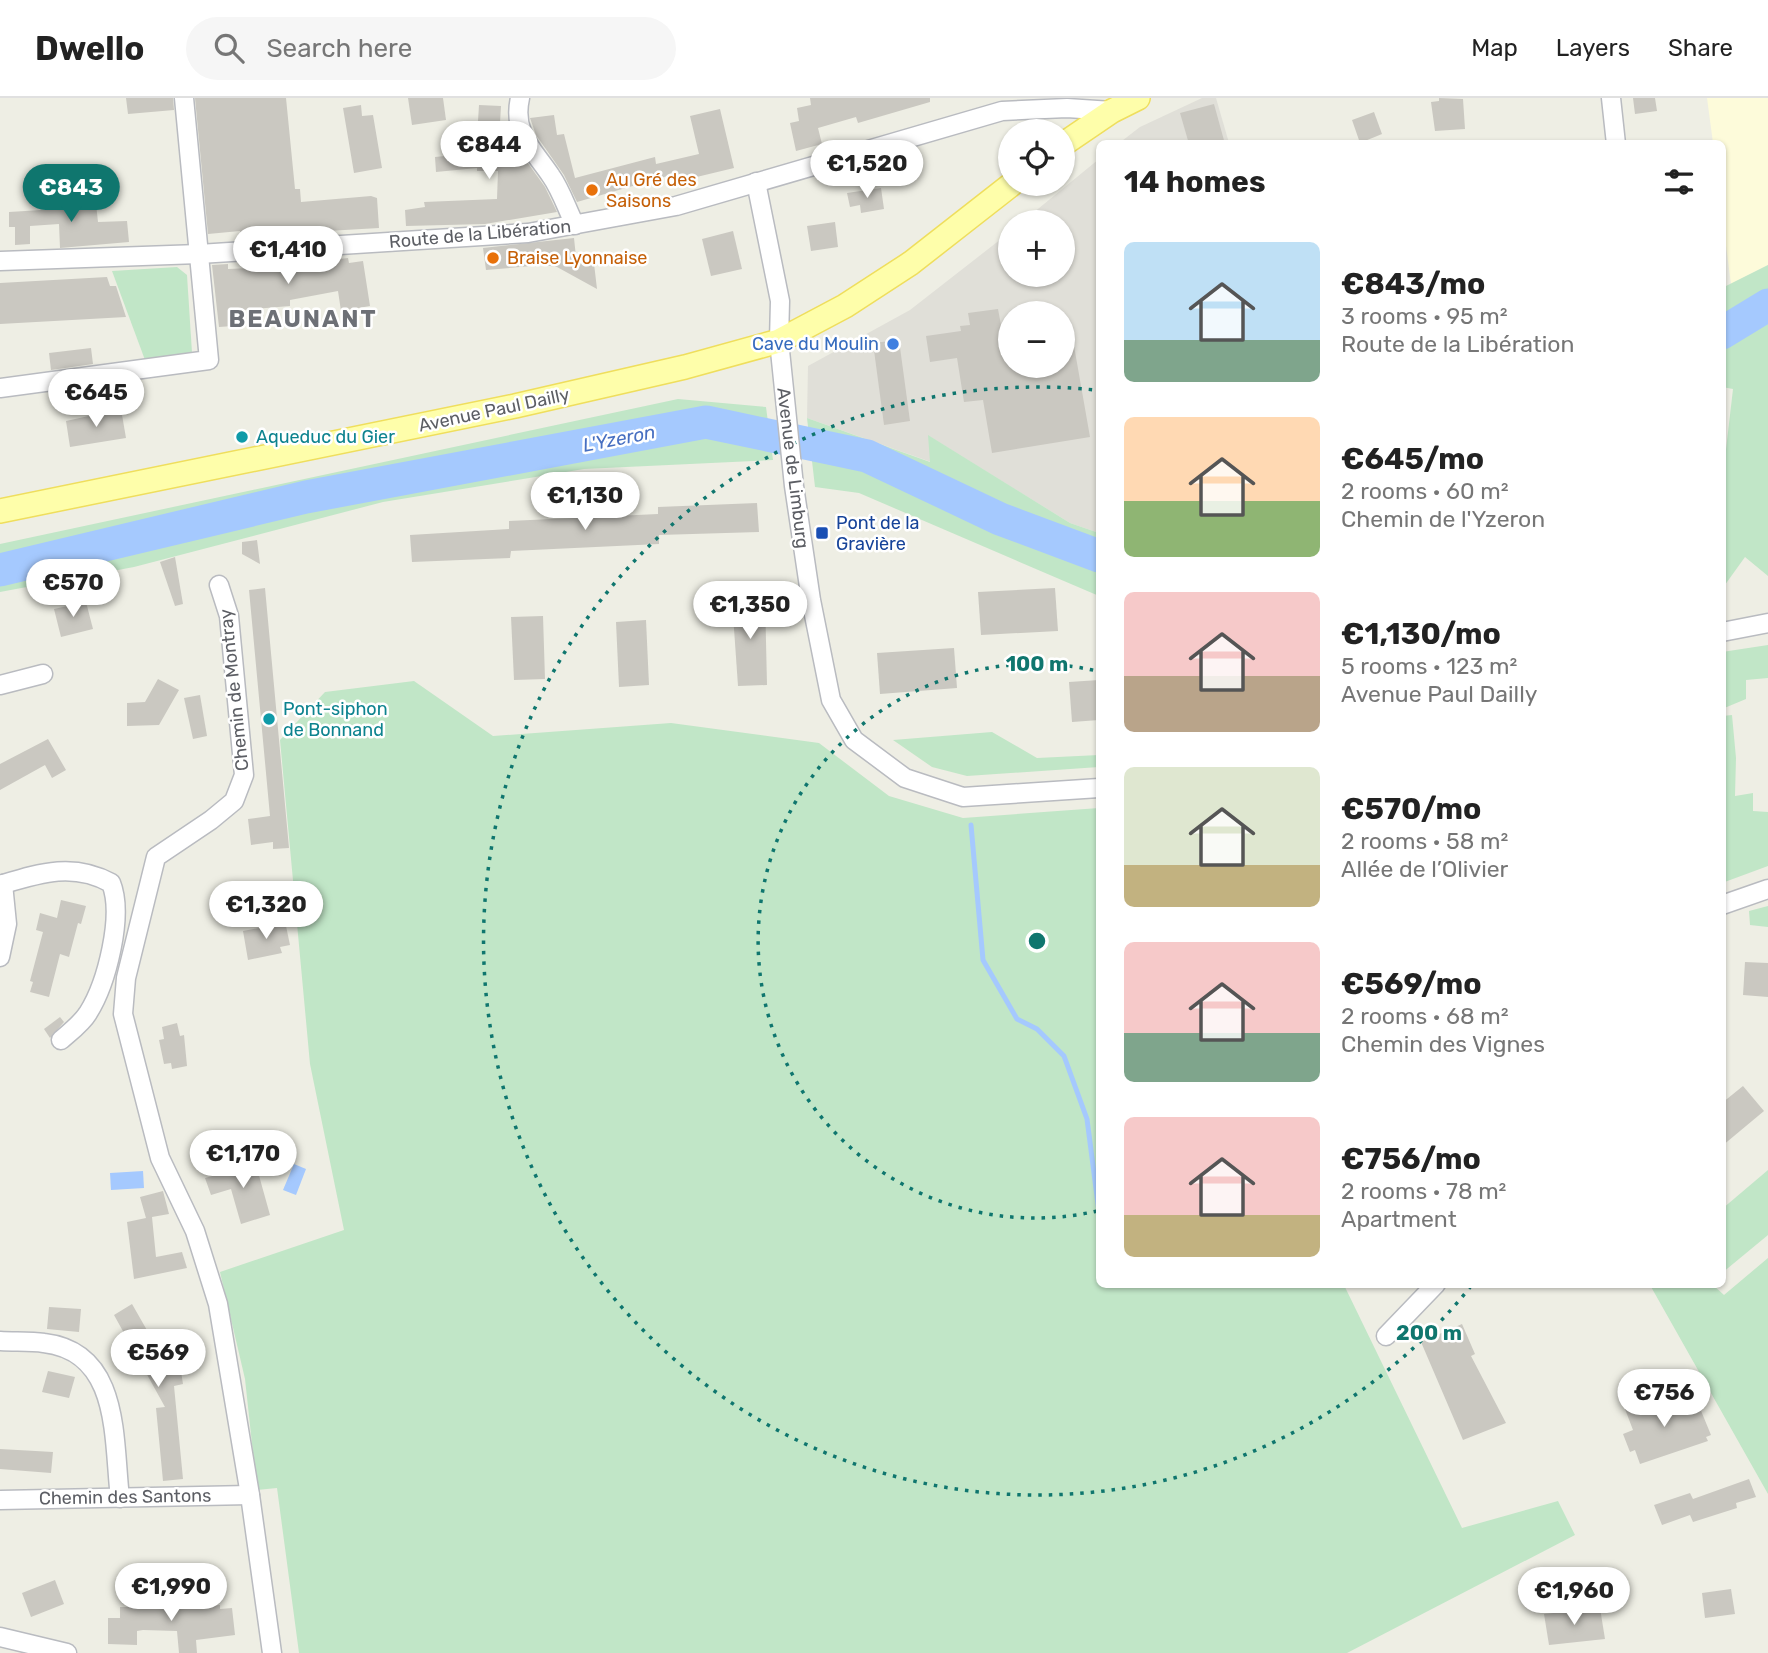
<!DOCTYPE html>
<html lang="en">
<head>
<meta charset="utf-8">
<style>
	:root { --surface:#fff; --page:#f6f6f6; --text:#222; --muted:#767676; --line:#e0e0e0; --accent:#0f766e }
	body { margin:0; font-family:Rubik,sans-serif; background:var(--page); color:var(--text); height:100vh; display:flex; flex-direction:column; font-size:26px; white-space:nowrap }
	* { box-sizing:border-box; margin:0 }
	p { font-size:23px; color:var(--muted) }
	.icon { flex:none; width:38px; height:38px; fill:none; stroke:currentColor; stroke-width:2; stroke-linecap:round; stroke-linejoin:round }
	.map { position:relative; flex:1; overflow:hidden }
	.panel { position:absolute; left:1096px; top:42px; width:630px; height:1148px; display:flex; flex-direction:column; background:var(--surface); border-radius:10px; box-shadow:0 2px 5px #0004 }
	.panel>* { flex:none }
	.controls { position:absolute; left:998px; top:21px; display:grid; gap:14px }
	.controls a { display:grid; place-items:center; width:77px; height:77px; border-radius:50%; background:var(--surface); box-shadow:0 2px 5px #0004; font-size:35px }
	.price { position:absolute; translate:-50% -60px; padding:0 16px; border-radius:24px; background:#fff; color:#222; font-size:23px; line-height:46px; filter:drop-shadow(0 2px 4px #0008) }
	.price::after { content:''; position:absolute; left:50%; top:42px; width:21px; height:16px; margin-left:-10px; background:inherit; clip-path:polygon(0 0,100% 0,50% 100%) }
	.price.active { background:var(--accent); color:#fff }
	ul { padding:0; list-style:none }
	li { display:flex; align-items:center; gap:21px; height:175px; padding:0 28px }
	li span { display:grid; place-items:center; flex:none; width:196px; height:140px; border-radius:10px; color:#555 }
	li>.icon { margin-inline-start:auto }
	span .icon { width:84px; height:84px; fill:#fffc; stroke-width:1 }
	li b { font-size:30px }
	h2 { display:flex; justify-content:space-between; align-items:center; height:84px; padding:0 28px; font-size:30px }
	header { display:flex; align-items:center; gap:42px; box-sizing:border-box; height:98px; padding:0 35px; background:var(--surface); border-bottom:2px solid var(--line) }
	header strong { font-size:33px }
	nav { display:flex; gap:38px; margin-inline-start:auto; font-size:24px }
	.search { width:490px; height:63px; background:var(--page); display:flex; align-items:center; gap:18px; box-sizing:border-box; padding:0 24px; border-radius:38px; color:var(--muted); font-size:26px }
	.map>svg:first-child { display:block }
	.commercial { fill:#fdfbda }
	.industrial { fill:#e0dfd8; fill-rule:evenodd }
	.green { fill:#c1e6c7 }
	.water { fill:#a5c9fe }
	.lines { fill:none; stroke-linecap:round; stroke-linejoin:round }
	.stream { stroke:#a5c9fe; stroke-width:5 }
	.river { stroke:#a5c9fe; stroke-width:33 }
	.building { fill:#cac8c1 }
	.minor-casing { stroke:#b9bbc0; stroke-width:21 }
	.major-casing { stroke:#efde5d; stroke-width:26 }
	.minor { stroke:#fff; stroke-width:18 }
	.major { stroke:#fefeaa; stroke-width:23 }
	.ring { fill:none; stroke:#0f766e; stroke-width:3.5; stroke-dasharray:3.5 7 }
	.food-dot { fill:#e8710a; stroke:#fff; stroke-width:2.5 }
	.shop-dot { fill:#3f7fe0; stroke:#fff; stroke-width:2.5 }
	.culture-dot { fill:#0f9aa8; stroke:#fff; stroke-width:2.5 }
	.transit-dot { fill:#1a4fb4; stroke:#fff; stroke-width:2.5 }
	.labels { text-anchor:middle; stroke-width:5; stroke-linejoin:round; paint-order:stroke }
	.food-label { font-size:18px; fill:#c56008; stroke:#fff; text-anchor:start }
	.street-label { font-size:18px; fill:#5c5e64; stroke:#fff }
	.shop-label { font-size:18px; fill:#366cbe; stroke:#fff; text-anchor:end }
	.culture-label { font-size:18px; fill:#0d838f; stroke:#fff; text-anchor:start }
	.transit-label { font-size:18px; fill:#164399; stroke:#fff; text-anchor:start }
	.water-label { font-size:19px; font-style:italic; fill:#476fc1; stroke:#fff }
	.district-label { font-size:24px; font-weight:bold; letter-spacing:2px; fill:#6d7076; stroke:#fff }
	.centre { fill:#0f766e; stroke:#fff; stroke-width:3.5 }
	.ring-label { font-size:21px; text-anchor:middle; font-weight:bold; fill:#0f766e; stroke:#fff; stroke-width:5; stroke-linejoin:round; paint-order:stroke }
</style>
</head>
<body>
<header>
<strong>Dwello</strong>
<div class="search"><svg class="icon" aria-label="search" viewBox="0 0 24 24"><circle cx="10" cy="10" r="6"/><path d="M15 15l6 6"/></svg>Search here</div>
<nav><a>Map</a><a>Layers</a><a>Share</a></nav>
</header>
<div class="map">
<svg width="1768" height="1555" viewBox="0 0 1768 1555">
	<rect width="100%" height="100%" fill="#eeeee4"/>
	<polygon class="commercial" points="1707,0 1768,0 1768,167 1731,186 1722,117 1722,46 1713,45"/>
	<g class="industrial">
		<polygon points="1202,0 1216,0 1229,45 1118,46 1140,29"/>
		<path d="M1099 61V435L1070 425 929 338 931 364 807 320 808 268 910 212 1010 134V177H1062V124H1022ZM1010 215H1062V268H1010Z"/>
	</g>
	<g class="green">
		<polygon points="1768,167 1768,478 1745,459 1722,491 1722,386 1733,291 1722,289 1722,190"/>
		<polygon points="177,169 187,177 192,255 145,262 112,173"/>
		<polygon points="678,301 766,309 773,362 584,371 383,404 134,469 0,494 0,446"/>
		<polygon points="807,320 930,364 928,337 1070,425 1099,435 1099,498 859,395 815,389"/>
		<polygon points="1768,547 1768,580 1746,582 1746,601 1722,611 1722,554"/>
		<polygon points="414,583 493,638 671,625 819,645 889,698 963,720 1099,710 1099,1186 1344,1187 1462,1430 1558,1403 1575,1437 1347,1555 299,1555 277,1390 257,1392 245,1281 220,1174 344,1132 310,966 280,642 325,594"/>
		<polygon points="1732,617 1736,660 1735,698 1753,695 1753,713 1768,714 1768,768 1722,785 1722,618"/>
		<polygon points="992,634 1037,660 1099,657 1099,669 967,678 932,669 893,642"/>
		<polygon points="1768,808 1768,829 1750,827 1749,813"/>
		<polygon points="1768,1072 1768,1137 1722,1175 1722,1111"/>
		<polygon points="1768,1160 1768,1396 1650,1187 1713,1187 1724,1197"/>
	</g>
	<g class="water">
		<polygon points="294,1066 306,1071 296,1097 283,1092"/>
		<polygon points="143,1073 144,1090 111,1092 110,1075"/>
	</g>
	<g class="lines">
		<polyline class="stream" points="971,727 983,862 1017,921 1037,931 1064,958 1087,1021 1099,1114"/>
		<g class="river">
			<polyline points="1722,235 1768,207"/>
			<polyline points="0,472 306,399 706,324 867,358 1000,421 1099,458"/>
		</g>
	</g>
	<g class="building">
		<polygon points="126,0 173,0 174,12 128,16"/>
		<polygon points="195,0 286,0 295,91 300,91 301,104 371,98 377,100 379,130 241,138 240,133 208,136"/>
		<polygon points="408,0 443,0 446,22 412,27"/>
		<polygon points="810,0 930,0 930,4 858,25 856,19 818,30 822,46 796,53 790,25 799,23 797,10 811,7"/>
		<polygon points="1439,0 1463,1 1465,31 1435,33 1431,4 1439,3"/>
		<polygon points="1633,0 1655,0 1657,13 1635,16"/>
		<polygon points="1214,6 1225,46 1189,46 1180,15"/>
		<polygon points="361,7 362,18 373,17 382,70 354,75 343,10"/>
		<polygon points="479,7 501,8 500,25 508,24 515,47 545,89 557,114 485,126 406,128 405,112 425,109 424,104 497,101 498,73 477,73 477,70 436,74 435,59 476,55"/>
		<polygon points="720,11 734,70 680,83 678,75 577,104 564,77 536,37 530,20 554,17 557,37 564,36 575,80 655,59 656,66 699,56 690,18"/>
		<polygon points="1374,14 1382,36 1360,45 1352,22"/>
		<polygon points="881,90 884,111 861,115 860,107 850,109 847,95"/>
		<polygon points="95,97 98,124 127,123 129,144 60,150 59,126 30,128 30,146 15,147 15,129 9,129 9,114 58,111 57,100"/>
		<polygon points="835,124 838,149 811,153 807,128"/>
		<polygon points="733,133 742,171 711,178 702,141"/>
		<polygon points="574,140 576,159 593,157 597,191 557,169 544,167 486,172 483,150"/>
		<polygon points="348,160 349,165 363,163 370,208 341,213 338,193 290,202 290,208 232,213 233,228 219,229 212,167 228,166 228,171 274,169"/>
		<polygon points="107,179 110,188 116,188 126,219 0,226 0,185"/>
		<polygon points="998,211 1001,227 1010,225 1010,268 1062,268 1062,226 1070,225 1090,339 992,355 983,302 964,304 957,260 930,264 926,238 961,233 960,228 970,227 968,215"/>
		<polygon points="899,242 910,323 884,327 873,245"/>
		<polygon points="91,250 93,266 51,272 49,255"/>
		<polygon points="121,311 126,340 70,349 66,323"/>
		<polygon points="757,405 759,434 659,437 659,446 511,453 510,460 412,464 410,437 509,431 509,423 658,416 658,409"/>
		<polygon points="257,442 260,466 242,456 242,444"/>
		<polygon points="175,459 183,506 175,508 160,464"/>
		<polygon points="265,490 289,750 273,751 273,744 251,747 248,721 270,718 249,492"/>
		<polygon points="1055,490 1058,533 981,537 978,494"/>
		<polygon points="765,500 767,587 738,588 732,502"/>
		<polygon points="86,504 93,531 61,539 54,511"/>
		<polygon points="543,518 545,581 514,582 511,519"/>
		<polygon points="646,522 649,587 619,589 616,524"/>
		<polygon points="954,550 957,590 880,596 877,555"/>
		<polygon points="158,581 179,592 159,627 127,628 127,605 145,604"/>
		<polygon points="1099,582 1099,622 1072,624 1069,584"/>
		<polygon points="200,597 207,638 193,641 184,600"/>
		<polygon points="48,641 66,672 52,680 45,667 0,692 0,666"/>
		<polygon points="61,802 86,808 81,826 78,825 69,859 60,856 49,899 30,894 33,884 30,883 43,834 36,832 40,815 57,820"/>
		<polygon points="275,827 286,828 290,847 280,849 282,855 248,862 243,833"/>
		<polygon points="1745,864 1768,865 1768,899 1743,897"/>
		<polygon points="60,919 64,924 50,940 44,931"/>
		<polygon points="177,925 180,938 184,937 187,968 172,971 171,965 164,966 159,942 164,941 162,929"/>
		<polygon points="1743,988 1764,1013 1722,1048 1722,1005"/>
		<polygon points="253,1056 270,1117 241,1126 231,1091 211,1097 205,1080 241,1070 238,1060"/>
		<polygon points="163,1093 169,1116 152,1119 156,1159 182,1154 187,1170 134,1181 127,1124 146,1120 140,1099"/>
		<polygon points="132,1206 168,1269 180,1267 183,1286 174,1288 183,1381 163,1383 156,1310 165,1309 114,1217"/>
		<polygon points="49,1209 81,1211 79,1234 47,1231"/>
		<polygon points="1462,1226 1475,1256 1471,1258 1506,1325 1463,1342 1421,1244"/>
		<polygon points="48,1273 75,1279 69,1300 42,1294"/>
		<polygon points="1660,1297 1667,1315 1697,1303 1711,1337 1706,1339 1708,1343 1640,1366 1635,1352 1630,1354 1623,1336 1633,1332 1625,1311"/>
		<polygon points="0,1351 53,1354 51,1375 0,1371"/>
		<polygon points="1749,1381 1756,1399 1736,1405 1737,1410 1693,1424 1690,1417 1662,1427 1654,1407 1690,1395 1693,1401"/>
		<polygon points="55,1482 64,1506 31,1519 22,1495"/>
		<polygon points="1731,1491 1735,1516 1705,1520 1702,1495"/>
		<polygon points="130,1501 166,1501 166,1512 220,1507 220,1511 232,1510 235,1537 196,1542 197,1555 179,1555 177,1533 143,1532 137,1533 137,1547 108,1546 108,1520 120,1520 120,1509 131,1509"/>
		<polygon points="1600,1510 1605,1541 1549,1547 1544,1516"/>
	</g>
	<g class="lines">
		<g class="minor-casing">
			<g id="minor">
				<path d="M520 0C512 35 533 51 551 78 561 92 567 111 575 127"/>
				<polyline points="1611,0 1616,46"/>
				<polyline points="756,84 780,203 779,243 794,388 811,502 831,602 854,642 905,680 963,699 1099,690"/>
				<polyline points="0,163 199,156 528,135 676,108 1002,13 1067,10 1112,13"/>
				<polyline points="0,290 209,262 184,0"/>
				<polyline points="219,487 229,518 244,677 234,703 211,722 156,759 126,880 123,916 160,1060 195,1133 218,1206 250,1397 272,1555"/>
				<polyline points="1722,534 1768,525"/>
				<polyline points="0,587 43,576"/>
				<path d="M0 787C40 775 73 764 111 785 124 817 107 885 88 915 82 925 70 934 61 942"/>
				<polyline points="1722,807 1768,791"/>
				<polyline points="0,859 7,826 3,786"/>
				<polyline points="1386,1238 1436,1186"/>
				<path d="M0 1243C14 1244 30 1243 44 1245 121 1254 113 1341 120 1400"/>
				<polyline points="0,1402 250,1397"/>
				<polyline points="0,1539 67,1555"/>
			</g>
		</g>
		<g class="major-casing">
			<g id="major">
				<polyline points="1062,47 1112,13 1138,0"/>
				<polyline points="0,413 515,308 685,269 779,243 845,208 911,165 1012,86"/>
			</g>
		</g>
		<use href="#minor" class="minor"/>
		<use href="#major" class="major"/>
	</g>
	<g class="ring">
		<path d="M1097 1113A277 277 0 1 1 1097 573"/>
		<path d="M1471 1188A554 554 0 1 1 1095 292"/>
	</g>
	<g class="food-dot">
		<circle cx="592" cy="92" r="7"/>
		<circle cx="493" cy="160" r="7"/>
	</g>
	<circle class="shop-dot" cx="893" cy="246" r="7"/>
	<g class="culture-dot">
		<circle cx="242" cy="339" r="7"/>
		<circle cx="269" cy="621" r="7"/>
	</g>
	<rect class="transit-dot" x="815" y="428" width="14" height="14" rx="3.5"/>
	<g class="labels">
		<g class="food-label">
			<text x="606" y="88">Au Gré des<tspan x="606" dy="21">Saisons</tspan></text>
			<text x="507" y="166">Braise Lyonnaise</text>
		</g>
		<g class="street-label">
			<text transform="translate(480 136) rotate(-5)" y="6">Route de la Libération</text>
			<text transform="translate(494 312) rotate(-12)" y="6">Avenue Paul Dailly</text>
			<text transform="translate(793 370) rotate(83)" y="6">Avenue de Limburg</text>
			<text transform="translate(234 592) rotate(-96)" y="6">Chemin de Montray</text>
			<text transform="translate(125 1399) rotate(-1)" y="6">Chemin des Santons</text>
		</g>
		<g class="shop-label">
			<text x="879" y="252">Cave du Moulin</text>
		</g>
		<g class="culture-label">
			<text x="256" y="345">Aqueduc du Gier</text>
			<text x="283" y="617">Pont-siphon<tspan x="283" dy="21">de Bonnand</tspan></text>
		</g>
		<g class="transit-label">
			<text x="836" y="431">Pont de la<tspan x="836" dy="21">Gravière</tspan></text>
		</g>
		<g class="water-label">
			<text transform="translate(619 340) rotate(-11)" y="7">L'Yzeron</text>
		</g>
		<g class="district-label">
			<text x="303" y="229">BEAUNANT</text>
		</g>
	</g>
	<circle cx="1037" cy="843" r="10" class="centre"/>
	<g class="ring-label">
		<text x="1037" y="573">100 m</text>
		<text x="1429" y="1242">200 m</text>
	</g>
</svg>
<div class="controls">
<a><svg class="icon" aria-label="locate" viewBox="0 0 24 24"><circle cx="12" cy="12" r="6"/><path d="M12 2v4M12 18v4M2 12h4M18 12h4"/></svg></a>
<a>+</a>
<a>−</a>
</div>
<b class="price" style="left:489px;top:83px">€844</b>
<b class="price" style="left:867px;top:102px">€1,520</b>
<b class="price active" style="left:71px;top:126px">€843</b>
<b class="price" style="left:288px;top:188px">€1,410</b>
<b class="price" style="left:96px;top:331px">€645</b>
<b class="price" style="left:585px;top:434px">€1,130</b>
<b class="price" style="left:73px;top:521px">€570</b>
<b class="price" style="left:750px;top:543px">€1,350</b>
<b class="price" style="left:266px;top:843px">€1,320</b>
<b class="price" style="left:243px;top:1092px">€1,170</b>
<b class="price" style="left:158px;top:1291px">€569</b>
<b class="price" style="left:1664px;top:1331px">€756</b>
<b class="price" style="left:171px;top:1525px">€1,990</b>
<b class="price" style="left:1574px;top:1529px">€1,960</b>
<section class="panel">
<h2>14 homes<svg class="icon" aria-label="filters" viewBox="0 0 24 24"><path d="M4 7h16M4 17h16"/><circle cx="9" cy="7" r="2"/><circle cx="15" cy="17" r="2"/></svg></h2>
<ul>
<li><span style="background:linear-gradient(#bfe0f5 70%,#7fa58c 0)"><svg class="icon" aria-label="home" viewBox="0 0 24 24"><path d="M3 11l9-7 9 7M6 9v11h12V9"/></svg></span><div><b>€843/mo</b><p>3 rooms · 95 m²</p><p>Route de la Libération</p></div></li>
<li><span style="background:linear-gradient(#ffd9b3 60%,#8fb573 0)"><svg class="icon" aria-label="home" viewBox="0 0 24 24"><path d="M3 11l9-7 9 7M6 9v11h12V9"/></svg></span><div><b>€645/mo</b><p>2 rooms · 60 m²</p><p>Chemin de l'Yzeron</p></div></li>
<li><span style="background:linear-gradient(#f6c9c9 60%,#b9a48a 0)"><svg class="icon" aria-label="home" viewBox="0 0 24 24"><path d="M3 11l9-7 9 7M6 9v11h12V9"/></svg></span><div><b>€1,130/mo</b><p>5 rooms · 123 m²</p><p>Avenue Paul Dailly</p></div></li>
<li><span style="background:linear-gradient(#dfe7d0 70%,#c2b280 0)"><svg class="icon" aria-label="home" viewBox="0 0 24 24"><path d="M3 11l9-7 9 7M6 9v11h12V9"/></svg></span><div><b>€570/mo</b><p>2 rooms · 58 m²</p><p>Allée de l’Olivier</p></div></li>
<li><span style="background:linear-gradient(#f6c9c9 65%,#7fa58c 0)"><svg class="icon" aria-label="home" viewBox="0 0 24 24"><path d="M3 11l9-7 9 7M6 9v11h12V9"/></svg></span><div><b>€569/mo</b><p>2 rooms · 68 m²</p><p>Chemin des Vignes</p></div></li>
<li><span style="background:linear-gradient(#f6c9c9 70%,#c2b280 0)"><svg class="icon" aria-label="home" viewBox="0 0 24 24"><path d="M3 11l9-7 9 7M6 9v11h12V9"/></svg></span><div><b>€756/mo</b><p>2 rooms · 78 m²</p><p>Apartment</p></div></li>
</ul>
</section>
</div>
</body>
</html>
